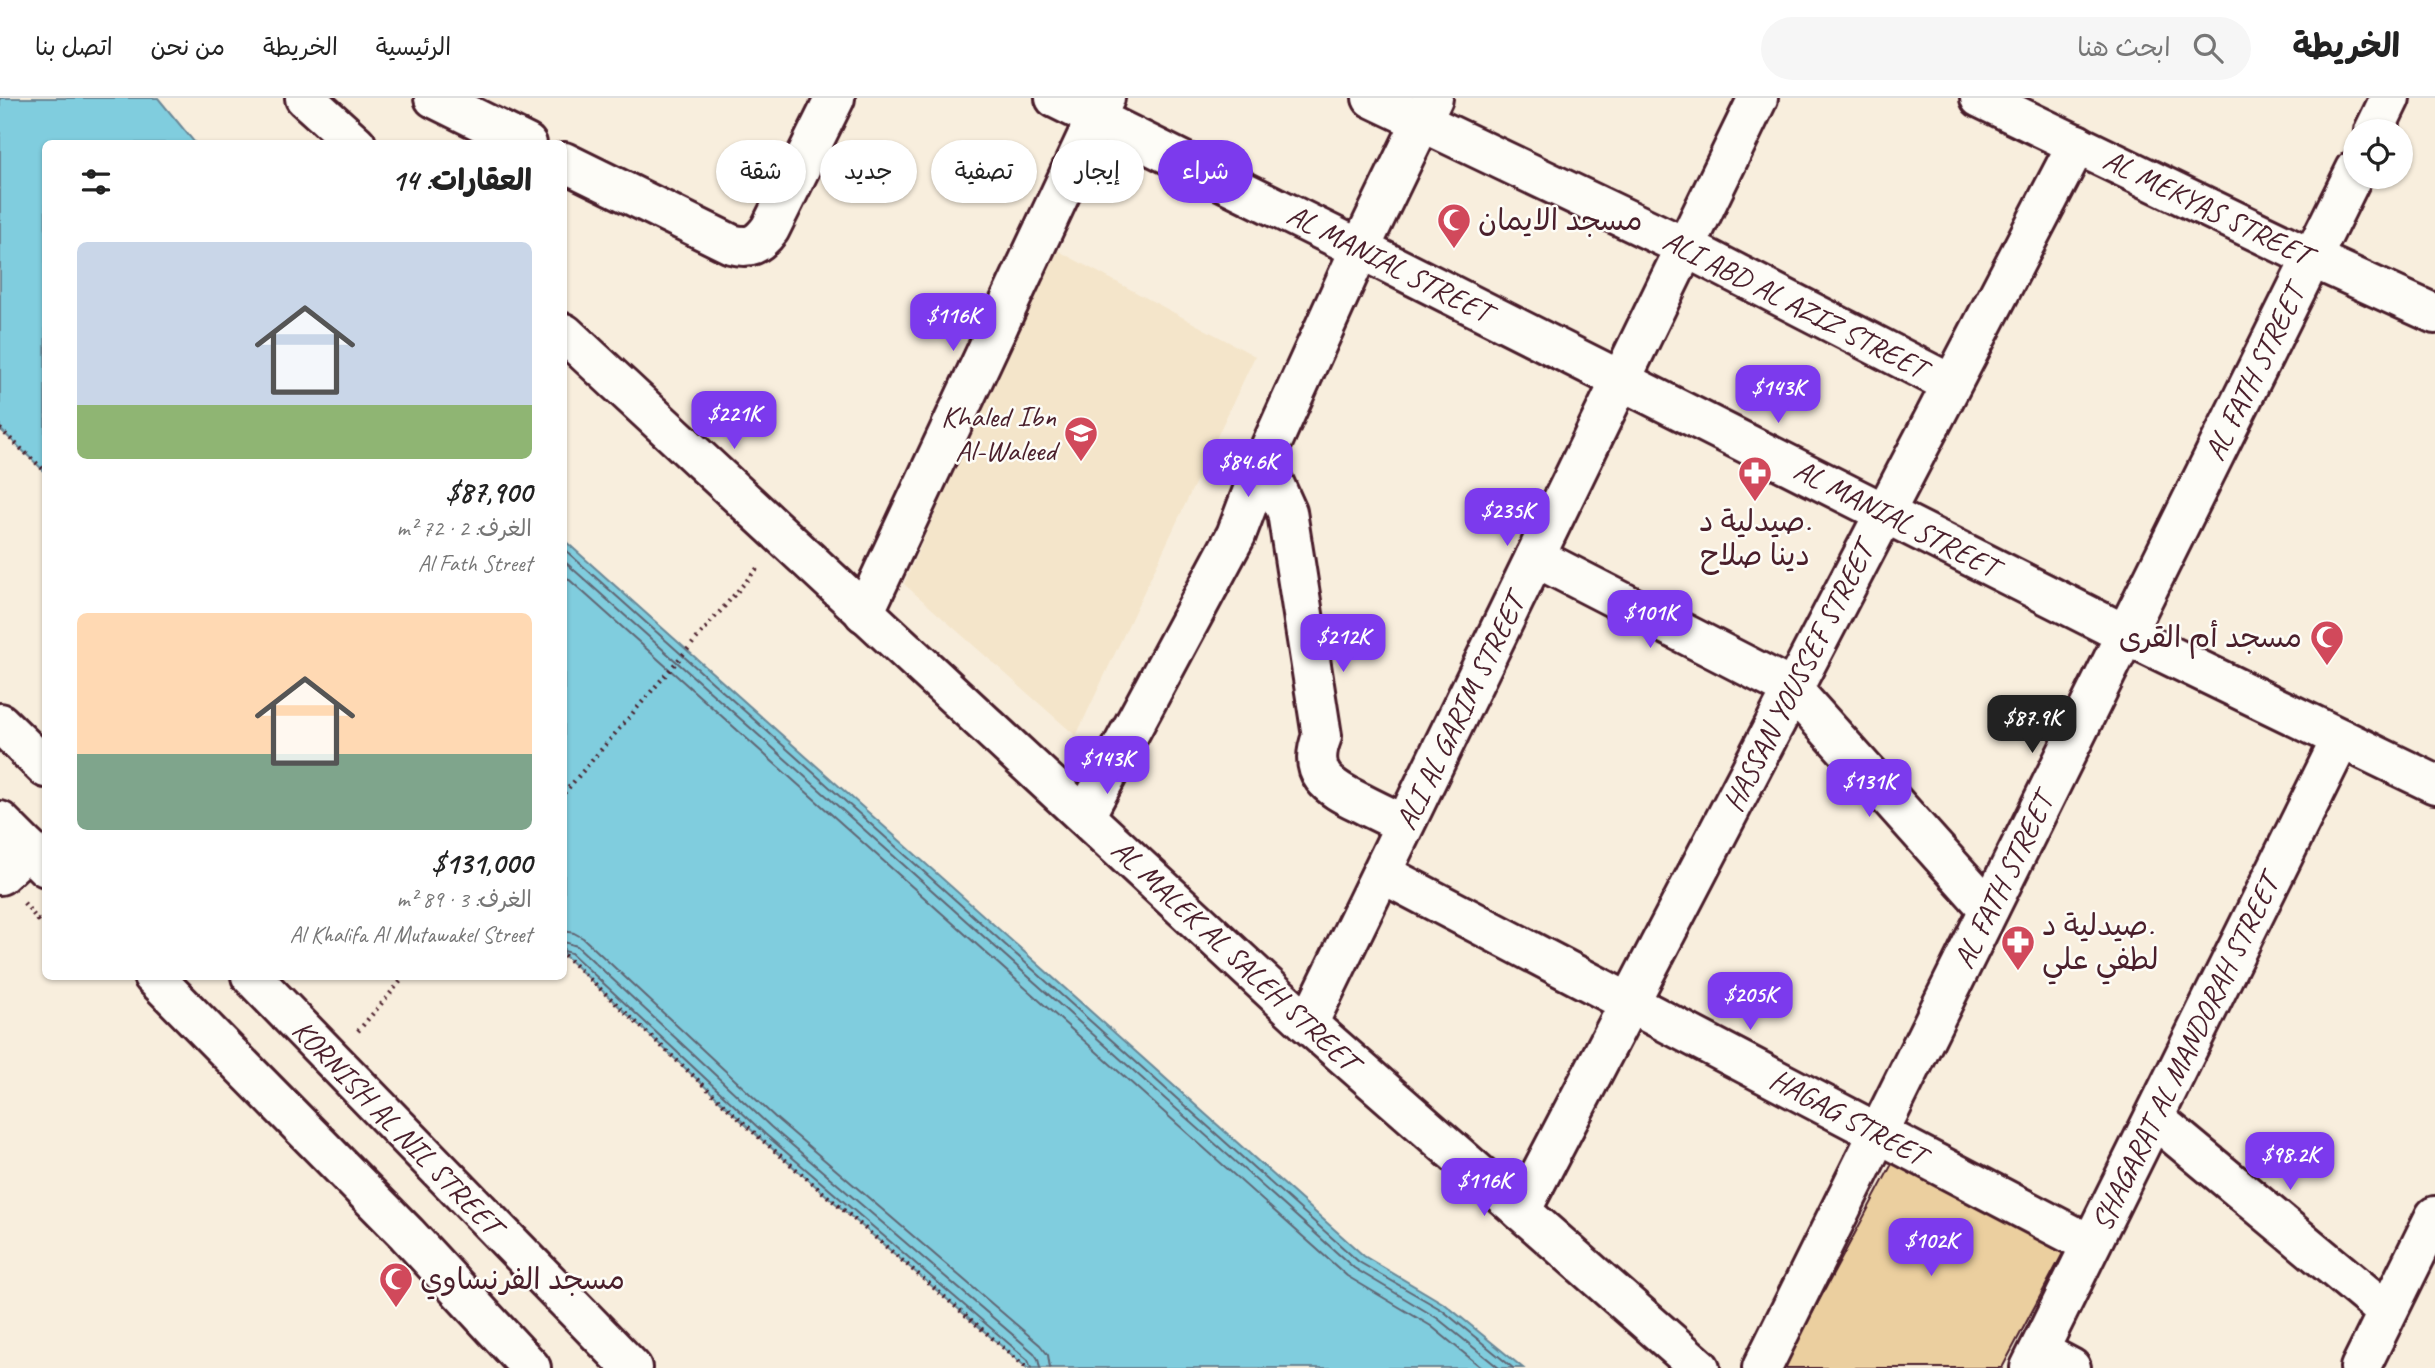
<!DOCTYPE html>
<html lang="ar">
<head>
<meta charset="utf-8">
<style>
	:root { --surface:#fff; --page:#f6f6f6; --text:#222; --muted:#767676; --line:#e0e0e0; --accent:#7c3aed }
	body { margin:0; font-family:Caveat,"Playpen Sans Arabic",sans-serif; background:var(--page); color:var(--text); direction:rtl; height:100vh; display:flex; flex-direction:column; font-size:26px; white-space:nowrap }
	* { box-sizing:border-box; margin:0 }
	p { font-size:23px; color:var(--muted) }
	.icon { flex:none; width:38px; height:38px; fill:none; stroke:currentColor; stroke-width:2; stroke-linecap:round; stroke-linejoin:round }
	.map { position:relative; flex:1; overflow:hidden; direction:ltr }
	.details { position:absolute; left:42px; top:42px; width:525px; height:840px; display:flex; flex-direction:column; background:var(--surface); border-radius:10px; box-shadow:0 2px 5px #0004; direction:rtl }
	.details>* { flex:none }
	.banner { position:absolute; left:588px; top:42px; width:665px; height:63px; direction:rtl; display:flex; gap:14px }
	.fabs { position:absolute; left:2343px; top:21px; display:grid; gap:14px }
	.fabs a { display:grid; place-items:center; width:70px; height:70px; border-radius:50%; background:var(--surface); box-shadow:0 2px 5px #0004; font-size:35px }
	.price { position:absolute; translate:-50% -60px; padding:0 16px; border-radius:14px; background:var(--accent); color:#fff; font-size:23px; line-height:46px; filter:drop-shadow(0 2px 4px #0008) }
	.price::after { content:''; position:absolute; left:50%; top:42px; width:21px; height:16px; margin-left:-10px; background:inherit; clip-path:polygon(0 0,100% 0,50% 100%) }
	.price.active { background:#222; color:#fff }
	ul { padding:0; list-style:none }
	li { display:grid; align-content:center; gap:14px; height:371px; padding:0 35px }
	li span { display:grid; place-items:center; height:217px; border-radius:10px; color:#555 }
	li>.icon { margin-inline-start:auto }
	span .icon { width:126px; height:126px; fill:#fffc; stroke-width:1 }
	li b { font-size:30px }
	h2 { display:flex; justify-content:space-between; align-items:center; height:84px; padding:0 35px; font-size:30px }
	.chip { padding:0 24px; border-radius:32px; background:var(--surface); box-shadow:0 2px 5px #0004; font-size:24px; line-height:63px }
	.chip.active { background:var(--accent); color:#fff }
	header { display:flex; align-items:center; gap:42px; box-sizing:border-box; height:98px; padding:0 35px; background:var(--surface); border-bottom:2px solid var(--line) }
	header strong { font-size:33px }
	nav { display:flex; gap:38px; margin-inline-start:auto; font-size:24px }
	.search { width:490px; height:63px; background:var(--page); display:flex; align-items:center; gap:18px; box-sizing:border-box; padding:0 24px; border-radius:38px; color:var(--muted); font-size:26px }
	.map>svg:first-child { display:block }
	.built { fill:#f4e5ca }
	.water { fill:#80cdde; stroke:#6a8796; stroke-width:2 }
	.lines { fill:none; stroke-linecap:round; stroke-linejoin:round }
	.shore { stroke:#606573; stroke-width:2 }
	.building { fill:#ebcf9f; stroke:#4a1f2b; stroke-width:2 }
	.minor-casing { stroke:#4a1f2b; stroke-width:44 }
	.highway-casing { stroke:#4a1f2b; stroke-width:44 }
	.path { stroke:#4a1f2b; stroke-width:4.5; stroke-dasharray:2 5; stroke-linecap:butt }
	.minor { stroke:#fdfcf7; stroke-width:38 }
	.highway { stroke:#fdfcf7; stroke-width:38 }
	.labels { text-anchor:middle; stroke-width:5; stroke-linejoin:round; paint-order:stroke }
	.street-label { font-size:30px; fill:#4a1f2b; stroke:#fdfcf7 }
	.poi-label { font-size:30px; fill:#4a1f2b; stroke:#fdfcf7; text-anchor:start }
</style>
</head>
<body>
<header>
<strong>الخريطة</strong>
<div class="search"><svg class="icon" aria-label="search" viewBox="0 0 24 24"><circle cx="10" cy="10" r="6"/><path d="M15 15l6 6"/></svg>ابحث هنا</div>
<nav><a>الرئيسية</a><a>الخريطة</a><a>من نحن</a><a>اتصل بنا</a></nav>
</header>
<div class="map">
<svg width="2435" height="1270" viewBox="0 0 2435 1270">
	<rect width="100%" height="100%" fill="#f8eedd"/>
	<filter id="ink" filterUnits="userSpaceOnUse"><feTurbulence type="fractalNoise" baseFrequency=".0143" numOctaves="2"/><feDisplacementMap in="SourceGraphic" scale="14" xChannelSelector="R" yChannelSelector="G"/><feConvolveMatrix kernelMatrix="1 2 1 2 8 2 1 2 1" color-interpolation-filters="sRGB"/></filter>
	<g filter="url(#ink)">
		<polygon class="built" points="1051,149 1255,258 1076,638 904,486"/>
		<g class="water">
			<polygon points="0,0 158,0 195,45 46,46 45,374 0,331"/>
			<polygon points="564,442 1364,1158 1446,1207 1523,1270 1027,1270 761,1041 564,857"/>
		</g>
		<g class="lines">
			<g class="shore">
				<polyline points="564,451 1359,1164 1442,1212 1513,1270"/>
				<polyline points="564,463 1354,1170 1437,1220 1499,1270"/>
				<polyline points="564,477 1347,1178 1431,1228 1482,1270"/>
				<polyline points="564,833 574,835 583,840 778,1022 1040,1247 1048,1257 1050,1270"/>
				<polyline points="564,844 577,848 771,1029 1034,1255 1038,1261 1040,1270"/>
				<polyline points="564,853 571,855 765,1036 1028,1262 1031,1270"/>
			</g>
		</g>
		<polygon class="building" points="1901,1049 2071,1140 2002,1270 1783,1270"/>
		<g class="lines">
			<g class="minor-casing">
				<g id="minor">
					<polyline points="305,0 356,46"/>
					<polyline points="434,0 527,46"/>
					<polyline points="1055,0 1360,151 2125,536 2435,686"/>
					<polyline points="1372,0 1685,149 1951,286"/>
					<polyline points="1980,0 2312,160 2435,216"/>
					<polyline points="2374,33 2390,0"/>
					<path d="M564 64 731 146C750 151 758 147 770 131L835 0"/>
					<polyline points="564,235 1308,926 1700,1270"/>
					<path d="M1264 363 1287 414 1322 638C1307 676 1328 689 1359 704 1374 712 1389 719 1404 726"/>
					<polyline points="1535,459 1792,591 1989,811"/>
					<polyline points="864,515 1105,0"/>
					<polyline points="1085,718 1236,437 1264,363 1360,151 1433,0"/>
					<polyline points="1383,776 2090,1146"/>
					<polyline points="0,777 28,751"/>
					<polyline points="1308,926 1758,0"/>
					<polyline points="2154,1020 2387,1214"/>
					<polyline points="1521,1113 2077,46"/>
					<polyline points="2039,1253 2071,1270"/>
					<polyline points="1762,1270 2356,71"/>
					<polyline points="2030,1270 2341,641"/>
					<polyline points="2360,1270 2435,1118"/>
				</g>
			</g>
			<g class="highway-casing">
				<g id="highway">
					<polyline points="0,625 46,670"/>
					<polyline points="0,723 46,769"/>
					<polyline points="153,878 407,1136 531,1270"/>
					<polyline points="251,878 632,1270"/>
				</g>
			</g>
			<g class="path">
				<polyline points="0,331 46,374"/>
				<polyline points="564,695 760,467"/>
				<polyline points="24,805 38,822 46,815"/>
				<polyline points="564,857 761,1041 1027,1270"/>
				<polyline points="358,933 405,878"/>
			</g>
			<use href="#minor" class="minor"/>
			<use href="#highway" class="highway"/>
		</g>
	</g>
	<defs>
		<g id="mosque-pin" transform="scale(1.75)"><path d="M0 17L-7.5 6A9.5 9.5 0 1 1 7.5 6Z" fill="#d1495b" stroke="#fdfcf7"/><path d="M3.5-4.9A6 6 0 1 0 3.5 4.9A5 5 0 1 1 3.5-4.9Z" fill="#fff"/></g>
		<g id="school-pin" transform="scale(1.75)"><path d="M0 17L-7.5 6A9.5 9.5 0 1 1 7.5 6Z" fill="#d1495b" stroke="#fdfcf7"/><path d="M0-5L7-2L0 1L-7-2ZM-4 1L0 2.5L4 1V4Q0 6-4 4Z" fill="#fff"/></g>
		<g id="pharmacy-pin" transform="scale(1.75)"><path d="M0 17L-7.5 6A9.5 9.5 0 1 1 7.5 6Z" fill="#d1495b" stroke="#fdfcf7"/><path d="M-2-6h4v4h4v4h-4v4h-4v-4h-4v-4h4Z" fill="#fff"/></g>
	</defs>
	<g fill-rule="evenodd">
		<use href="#mosque-pin" x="1454" y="122"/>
		<use href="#school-pin" x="1081" y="335"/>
		<use href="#pharmacy-pin" x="1755" y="375"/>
		<use href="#mosque-pin" x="2327" y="539"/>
		<use href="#pharmacy-pin" x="2018" y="844"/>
		<use href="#mosque-pin" x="396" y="1181"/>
	</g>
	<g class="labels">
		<g class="street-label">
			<text transform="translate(2207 109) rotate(26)" y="10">AL MEKYAS STREET</text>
			<text transform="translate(1389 165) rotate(27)" y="10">AL MANIAL STREET</text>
			<text transform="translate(1795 206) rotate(27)" y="10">ALI ABD AL AZIZ STREET</text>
			<text transform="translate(2254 275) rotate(-64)" y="10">AL FATH STREET</text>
			<text transform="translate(1896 420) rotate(27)" y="10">AL MANIAL STREET</text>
			<text transform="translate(1798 579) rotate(-63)" y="10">HASSAN YOUSSEF STREET</text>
			<text transform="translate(1460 614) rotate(-64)" y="10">ALI AL GARIM STREET</text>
			<text transform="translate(2003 783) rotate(-64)" y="10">AL FATH STREET</text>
			<text transform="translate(1235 857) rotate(43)" y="10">AL MALEK AL SALEH STREET</text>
			<text transform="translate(2185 955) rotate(-64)" y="10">SHAGARAT AL MANDORAH STREET</text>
			<text transform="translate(1848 1019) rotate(28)" y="10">HAGAG STREET</text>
			<text transform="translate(397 1029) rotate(46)" y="10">KORNISH AL NIL STREET</text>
		</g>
		<g class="poi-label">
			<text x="1478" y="132">مسجد الايمان</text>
			<text x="1056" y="328" text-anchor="end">Khaled Ibn<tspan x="1056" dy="34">Al-Waleed</tspan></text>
			<text x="1755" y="433" text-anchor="middle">صيدلية د.<tspan x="1755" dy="34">دينا صلاح</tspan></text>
			<text x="2302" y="549" text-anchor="end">مسجد أم القرى</text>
			<text x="2042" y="837">صيدلية د.<tspan x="2042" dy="34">لطفي علي</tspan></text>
			<text x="420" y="1191">مسجد الفرنساوي</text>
		</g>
	</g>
</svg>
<div class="fabs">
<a><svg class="icon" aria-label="locate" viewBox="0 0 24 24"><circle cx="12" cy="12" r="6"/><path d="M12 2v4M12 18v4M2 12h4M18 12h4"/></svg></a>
</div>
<b class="price" style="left:953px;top:255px">$116K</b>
<b class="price" style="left:1778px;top:327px">$143K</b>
<b class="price" style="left:734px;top:353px">$221K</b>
<b class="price" style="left:1248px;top:401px">$84.6K</b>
<b class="price" style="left:1507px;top:450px">$235K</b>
<b class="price" style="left:1650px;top:552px">$101K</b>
<b class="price" style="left:1343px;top:576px">$212K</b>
<b class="price active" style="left:2032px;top:657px">$87.9K</b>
<b class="price" style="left:1107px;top:698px">$143K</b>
<b class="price" style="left:1869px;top:721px">$131K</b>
<b class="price" style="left:1750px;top:934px">$205K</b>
<b class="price" style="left:2290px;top:1094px">$98.2K</b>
<b class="price" style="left:1484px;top:1120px">$116K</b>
<b class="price" style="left:1931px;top:1180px">$102K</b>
<div class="banner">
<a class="chip active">شراء</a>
<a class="chip">إيجار</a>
<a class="chip">تصفية</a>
<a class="chip">جديد</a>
<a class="chip">شقة</a>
</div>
<section class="details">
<h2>العقارات: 14<svg class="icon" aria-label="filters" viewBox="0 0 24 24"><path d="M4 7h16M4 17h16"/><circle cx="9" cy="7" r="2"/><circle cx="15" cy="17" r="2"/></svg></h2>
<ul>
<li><span style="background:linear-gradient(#c9d6e8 75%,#8fb573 0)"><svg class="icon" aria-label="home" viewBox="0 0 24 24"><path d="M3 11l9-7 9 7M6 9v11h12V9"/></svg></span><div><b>$87,900</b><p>الغرف: 2 · 72 m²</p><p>Al Fath Street</p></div></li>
<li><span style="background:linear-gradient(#ffd9b3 65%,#7fa58c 0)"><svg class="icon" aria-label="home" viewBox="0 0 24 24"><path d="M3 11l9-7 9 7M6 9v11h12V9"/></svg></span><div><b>$131,000</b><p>الغرف: 3 · 89 m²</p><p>Al Khalifa Al Mutawakel Street</p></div></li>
</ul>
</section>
</div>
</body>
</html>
